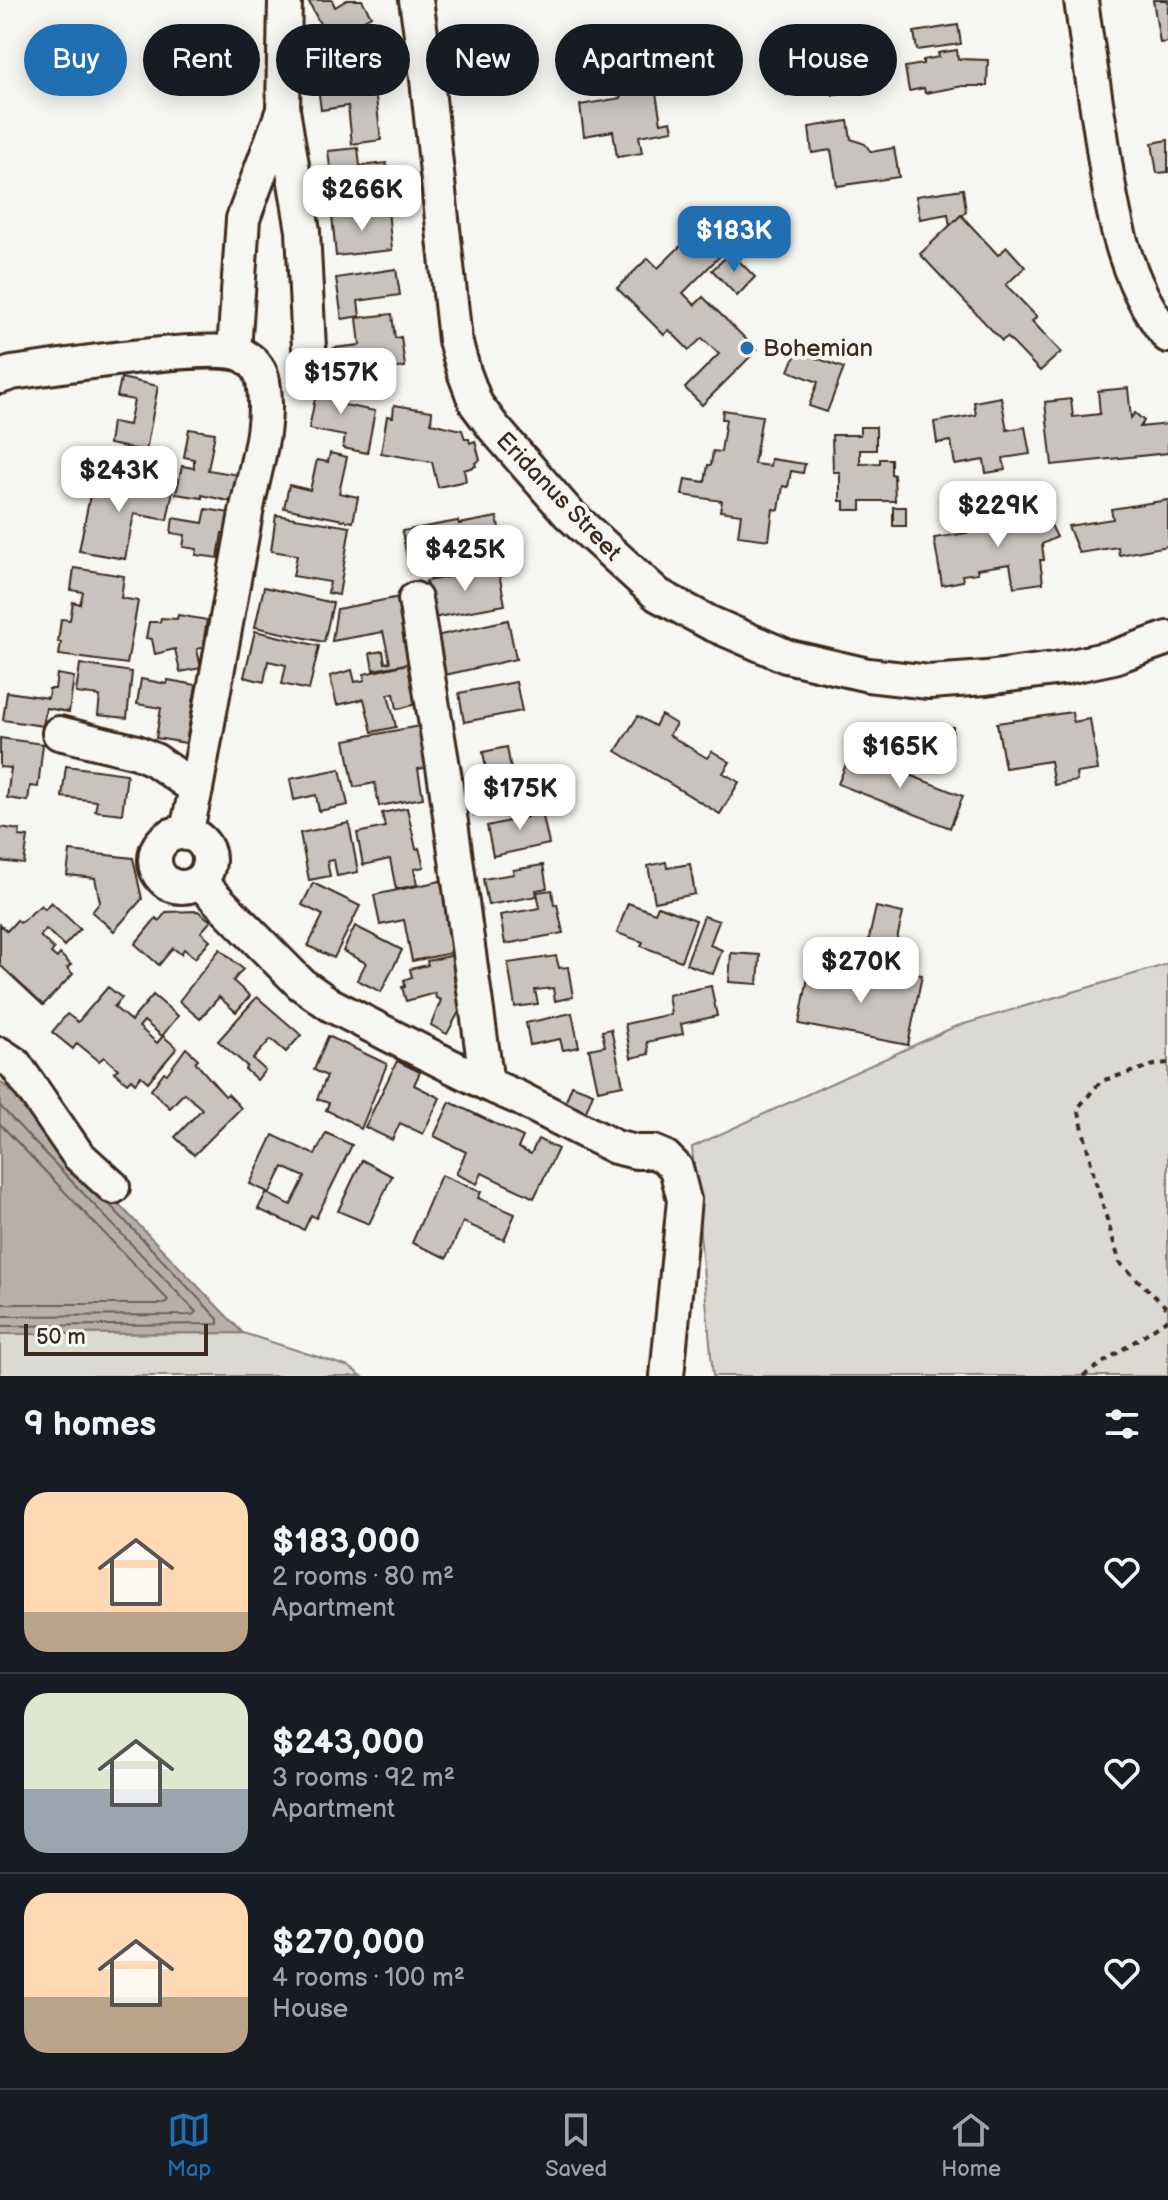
<!DOCTYPE html>
<html lang="en">
<head>
<meta charset="utf-8">
<style>
	:root { --surface:#171b24; --page:#242831; --text:#f1f3f6; --muted:#9ea1a6; --line:#363941; --accent:#1f6fb2 }
	body { margin:0; font-family:"Balsamiq Sans",sans-serif; background:var(--page); color:var(--text); height:100vh; display:flex; flex-direction:column; font-size:30px; white-space:nowrap }
	* { box-sizing:border-box; margin:0 }
	p { font-size:26px; color:var(--muted) }
	.icon { flex:none; width:44px; height:44px; fill:none; stroke:currentColor; stroke-width:2; stroke-linecap:round; stroke-linejoin:round }
	.map { position:relative; height:1376px; overflow:hidden }
	.details { display:flex; flex-direction:column; background:var(--surface); flex:1 }
	.details>* { flex:none }
	.guide { position:absolute; left:24px; top:24px; width:1120px; height:72px; display:flex; gap:16px }
	.scale { position:absolute; left:24px; bottom:20px; width:184px; box-sizing:border-box; padding-left:8px; border:4px solid #3b2a1e; border-top:0; font-size:22px; line-height:28px; white-space:nowrap; color:#3b2a1e; -webkit-text-stroke:6px #f6f6f2; paint-order:stroke }
	.price { position:absolute; translate:-50% -68px; padding:0 18px; border-radius:16px; background:#fff; color:#222; font-size:26px; line-height:52px; filter:drop-shadow(0 2px 4px #0008) }
	.price::after { content:''; position:absolute; left:50%; top:48px; width:24px; height:18px; margin-left:-12px; background:inherit; clip-path:polygon(0 0,100% 0,50% 100%) }
	.price.selected { background:var(--accent); color:#fff }
	ul { padding:0; list-style:none }
	li { display:flex; align-items:center; gap:24px; height:200px; padding:0 24px }
	li+li { border-top:2px solid var(--line) }
	li span { display:grid; place-items:center; flex:none; width:224px; height:160px; border-radius:24px; color:#555 }
	li>.icon { margin-inline-start:auto }
	span .icon { width:96px; height:96px; fill:#fffc; stroke-width:1 }
	li b { font-size:34px }
	h2 { display:flex; justify-content:space-between; align-items:center; height:96px; padding:0 24px; font-size:34px }
	.chip { padding:0 28px; border-radius:36px; background:var(--surface); box-shadow:0 4px 20px #0003; font-size:28px; line-height:72px }
	.chip.selected { background:var(--accent); color:#fff }
	.tab-bar { display:flex; justify-content:space-around; align-items:center; height:112px; border-top:2px solid var(--line); background:var(--surface); font-size:22px; color:var(--muted) }
	.tab-bar a { display:grid; justify-items:center; gap:4px }
	.tab-bar .selected { color:var(--accent) }
	.map>svg:first-child { display:block }
	.green { fill:#dad9d3; stroke:#8a8278; stroke-width:2 }
	.water { fill:#b6b0a9; stroke:#857a71; stroke-width:2 }
	.lines { fill:none; stroke-linecap:round; stroke-linejoin:round }
	.shore { stroke:#6c6056; stroke-width:2 }
	.building { fill:#c8c3be; stroke:#3b2a1e; stroke-width:2 }
	.minor-casing { stroke:#3b2a1e; stroke-width:38 }
	.path { stroke:#3b2a1e; stroke-width:4; stroke-dasharray:6 6; stroke-linecap:butt }
	.minor { stroke:#f6f6f2; stroke-width:32 }
	.poi-dot { fill:#1f6fb2; stroke:#f6f6f2; stroke-width:3 }
	.labels { text-anchor:middle; stroke-width:8; stroke-linejoin:round; paint-order:stroke }
	.poi-label { font-size:24px; fill:#3b2a1e; stroke:#f6f6f2; text-anchor:start }
	.street-label { font-size:24px; fill:#3b2a1e; stroke:#f6f6f2 }
</style>
</head>
<body>
<div class="map">
<svg width="1168" height="1376" viewBox="0 0 1168 1376">
	<rect width="100%" height="100%" fill="#f6f6f2"/>
	<filter id="ink" filterUnits="userSpaceOnUse"><feTurbulence type="fractalNoise" baseFrequency=".0125" numOctaves="2"/><feDisplacementMap in="SourceGraphic" scale="16" xChannelSelector="R" yChannelSelector="G"/><feConvolveMatrix kernelMatrix="1 2 1 2 8 2 1 2 1" color-interpolation-filters="sRGB"/></filter>
	<g filter="url(#ink)">
		<g class="green">
			<polygon points="1168,964 1168,1376 713,1376 692,1147 954,1027"/>
			<polygon points="243,1333 349,1367 362,1376 0,1376 0,1334"/>
		</g>
		<polygon class="water" points="0,1081 243,1333 0,1334"/>
		<g class="lines">
			<g class="shore">
				<polyline points="0,1106 196,1312 192,1315 0,1316"/>
				<polyline points="0,1124 168,1300 164,1304 0,1304"/>
				<polyline points="0,1326 218,1324 218,1319 109,1204"/>
			</g>
		</g>
		<g class="building">
			<polygon points="313,0 332,0 335,7 347,0 362,0 371,16 328,40 309,2"/>
			<polygon points="1153,0 1168,0 1168,42 1160,43"/>
			<polygon points="958,25 961,44 917,50 914,32"/>
			<polygon points="839,36 840,41 862,37 870,88 833,95 832,87 786,95 781,68 798,65 797,59 816,56 817,62 823,61 819,39"/>
			<polygon points="366,39 369,65 343,68 340,42"/>
			<polygon points="957,50 958,59 988,60 987,86 963,86 925,93 924,88 909,91 905,67 923,64 923,60 939,57 938,53"/>
			<polygon points="373,73 381,140 352,144 348,106 321,110 317,80"/>
			<polygon points="646,75 649,94 656,93 661,123 671,121 673,130 639,136 642,153 617,157 613,131 584,136 580,105 621,98 618,79"/>
			<polygon points="848,121 851,139 865,144 871,152 894,148 899,177 837,186 831,150 812,153 809,127"/>
			<polygon points="1168,140 1168,172 1157,173 1152,143"/>
			<polygon points="358,148 360,166 386,163 389,183 362,186 363,194 334,198 328,151"/>
			<polygon points="963,189 966,211 950,226 948,214 920,219 916,196"/>
			<polygon points="388,210 392,250 336,256 332,215"/>
			<polygon points="961,215 998,255 1007,247 1025,267 1006,285 1037,317 1032,321 1061,352 1040,371 1007,337 1002,341 920,254"/>
			<polygon points="701,226 725,251 683,293 695,305 703,297 757,350 702,405 685,388 719,354 702,338 689,350 669,330 664,335 617,288 648,258 658,268"/>
			<polygon points="731,253 755,277 737,296 712,270"/>
			<polygon points="396,269 400,295 358,301 360,316 342,319 336,278"/>
			<polygon points="392,314 395,338 401,337 405,367 384,370 383,359 375,360 376,364 337,369 334,348 360,345 357,318"/>
			<polygon points="797,351 844,368 827,412 809,406 818,382 789,371"/>
			<polygon points="121,378 158,386 146,451 109,444 112,422 129,425 134,400 117,397"/>
			<polygon points="319,378 348,384 344,405 375,411 367,453 343,448 345,436 309,429"/>
			<polygon points="1128,388 1131,418 1135,413 1144,421 1140,427 1168,424 1168,453 1052,465 1045,402 1071,399 1073,417 1100,414 1098,391"/>
			<polygon points="1001,397 1007,430 1025,427 1030,454 1003,458 1005,470 986,473 984,460 955,465 951,441 937,443 934,422 976,415 974,402"/>
			<polygon points="394,405 432,411 431,423 462,430 465,439 469,439 470,443 475,441 480,460 475,463 476,466 464,470 466,481 438,487 432,462 381,453 387,416 393,417"/>
			<polygon points="723,410 762,416 754,464 770,466 771,459 805,464 803,473 791,471 788,487 783,486 779,510 773,509 769,540 738,536 741,514 720,511 722,501 682,495 685,479 705,482 708,465 711,465 713,451 721,452 726,419 722,419"/>
			<polygon points="860,427 876,427 876,450 860,450 860,464 880,463 880,459 891,459 891,474 894,475 895,501 861,501 861,510 844,510 844,501 840,501 840,472 833,472 832,435 860,435"/>
			<polygon points="189,429 215,433 208,470 239,475 233,502 202,495 202,498 176,494 182,466 194,468 194,459 184,457"/>
			<polygon points="330,453 347,457 339,493 358,497 353,522 284,508 289,485 310,490 317,460 328,462"/>
			<polygon points="94,475 173,490 167,520 134,514 125,559 79,551"/>
			<polygon points="1168,500 1168,546 1119,555 1118,547 1079,553 1068,526 1113,519 1111,509"/>
			<polygon points="1041,505 1057,537 1042,544 1044,560 1040,560 1043,583 1014,587 1010,564 977,569 978,573 962,575 963,581 942,585 934,538 967,533 966,530 1020,521 1018,516"/>
			<rect x="893" y="507" width="13" height="19"/>
			<polygon points="206,509 230,513 226,533 222,533 218,558 196,555 197,549 183,547 185,535 171,533 173,518 203,523"/>
			<polygon points="276,515 350,527 339,595 328,593 330,582 293,576 297,555 271,551"/>
			<polygon points="497,517 502,545 451,554 454,573 431,578 429,565 409,569 402,531 458,521 459,524"/>
			<polygon points="74,568 124,576 121,598 138,601 127,664 59,655 61,642 58,642 61,619 70,620 73,602 80,604 83,592 71,590"/>
			<polygon points="498,568 505,605 432,618 426,581"/>
			<polygon points="264,587 333,603 324,642 255,627"/>
			<polygon points="400,597 408,633 404,634 411,663 373,670 370,653 383,651 385,663 390,662 383,632 332,641 337,609"/>
			<polygon points="178,615 207,620 204,638 206,647 197,649 201,668 180,672 175,649 155,654 152,639 146,638 149,622 160,622 161,618 177,619"/>
			<polygon points="508,620 516,659 445,675 436,636"/>
			<polygon points="255,631 319,646 309,690 282,684 286,665 268,661 264,682 244,677"/>
			<polygon points="416,662 425,702 397,709 394,693 388,694 396,727 372,732 364,699 337,705 330,676 352,670 355,682 365,680 364,674"/>
			<polygon points="80,664 132,672 127,718 98,715 100,696 76,693"/>
			<polygon points="57,674 74,677 69,712 46,708 43,726 3,720 7,692 48,698 49,689 55,689"/>
			<polygon points="141,679 167,684 168,680 196,685 186,743 156,738 161,708 137,704"/>
			<polygon points="516,682 522,711 464,722 459,693"/>
			<polygon points="1072,712 1073,722 1090,719 1098,770 1076,773 1077,781 1054,785 1050,761 1005,768 997,723"/>
			<polygon points="661,715 676,724 669,735 707,758 712,751 730,762 723,773 739,782 720,814 616,751 638,716 655,726"/>
			<polygon points="430,724 438,766 418,769 423,798 379,806 375,783 354,787 345,740"/>
			<polygon points="912,725 953,727 951,759 910,756"/>
			<polygon points="0,738 43,744 38,787 30,786 28,801 7,798 11,768 0,767"/>
			<polygon points="507,747 512,775 488,780 483,752"/>
			<polygon points="851,752 963,796 950,828 838,784"/>
			<polygon points="66,766 127,774 122,814 95,811 97,801 62,797"/>
			<polygon points="340,769 348,805 319,811 316,795 294,800 290,779"/>
			<polygon points="530,775 534,797 522,800 523,805 474,815 470,791 499,785 498,781"/>
			<polygon points="539,798 549,844 493,856 487,826 527,817 524,802"/>
			<polygon points="407,808 416,849 419,848 424,867 414,869 417,885 396,889 390,859 363,865 357,833 385,827 382,813"/>
			<polygon points="349,823 358,872 337,876 334,860 327,861 330,876 309,880 300,833"/>
			<polygon points="0,827 20,830 19,836 28,837 24,864 0,861"/>
			<polygon points="70,851 133,858 142,899 114,931 92,912 100,902 95,878 67,875"/>
			<polygon points="666,862 667,868 690,864 695,894 655,902 648,866"/>
			<polygon points="543,865 547,888 536,890 537,896 488,905 483,879 514,874 513,870"/>
			<polygon points="450,879 456,952 412,961 404,920 380,925 374,895"/>
			<polygon points="313,883 360,906 334,958 308,946 323,915 302,905"/>
			<polygon points="552,890 554,905 557,904 563,933 505,944 500,915 540,908 537,892"/>
			<polygon points="51,902 80,929 64,946 46,929 40,936 54,949 51,953 57,958 60,954 71,965 67,968 73,974 43,1005 0,965 0,925 7,931 17,920 20,923 41,905 45,909"/>
			<polygon points="628,903 655,913 658,906 696,920 681,961 641,946 643,942 617,933"/>
			<polygon points="876,907 903,913 894,952 867,947"/>
			<polygon points="198,911 211,921 201,932 210,940 195,958 184,949 181,954 173,948 159,965 135,944 156,918 159,921 166,912"/>
			<polygon points="704,916 719,921 710,945 722,950 713,974 686,964"/>
			<polygon points="355,926 402,950 381,992 357,980 366,963 343,951"/>
			<polygon points="220,949 243,969 233,981 250,996 236,1012 219,997 200,1019 179,1001"/>
			<polygon points="731,953 760,955 758,984 729,982"/>
			<polygon points="459,954 465,978 454,980 461,1008 447,1034 431,1025 441,1000 436,998 435,993 406,1001 402,987 405,987 404,980 412,977 410,969 428,965 427,961"/>
			<polygon points="556,956 559,968 568,967 573,997 555,1001 553,988 535,990 538,1004 515,1007 508,963"/>
			<polygon points="810,967 903,985 905,972 922,975 908,1045 799,1024"/>
			<polygon points="711,986 717,1016 681,1024 683,1034 647,1042 649,1054 631,1058 625,1024 671,1014 668,995"/>
			<polygon points="108,987 122,998 114,1007 131,1021 153,995 178,1016 162,1036 144,1021 139,1027 157,1043 163,1036 177,1048 148,1082 141,1076 135,1083 131,1079 127,1083 114,1072 118,1069 104,1057 99,1061 77,1043 73,1049 52,1032 67,1014 78,1022"/>
			<polygon points="257,997 301,1035 286,1052 271,1039 253,1059 265,1070 257,1080 245,1069 247,1066 218,1041"/>
			<polygon points="572,1013 579,1047 563,1050 560,1039 530,1045 526,1023"/>
			<polygon points="611,1029 623,1085 598,1090 589,1049 605,1046 602,1031"/>
			<polygon points="328,1036 387,1064 361,1129 349,1121 326,1110 329,1103 317,1099 327,1076 314,1070"/>
			<polygon points="186,1048 198,1059 195,1062 225,1096 228,1094 241,1108 194,1155 175,1137 202,1109 184,1093 170,1108 151,1090 164,1072 167,1074"/>
			<polygon points="397,1061 420,1072 414,1085 440,1098 423,1134 400,1123 392,1140 365,1127"/>
			<polygon points="572,1085 593,1093 585,1114 564,1106"/>
			<polygon points="450,1102 523,1137 518,1148 531,1154 538,1139 558,1149 534,1198 482,1173 477,1184 456,1174 466,1152 434,1136"/>
			<polygon points="326,1133 352,1145 316,1218 311,1215 304,1230 258,1209 266,1193 291,1205 305,1177 283,1167 270,1193 250,1184 273,1135 315,1155"/>
			<polygon points="362,1160 392,1176 369,1224 338,1211"/>
			<polygon points="441,1175 481,1192 478,1198 515,1214 504,1240 463,1222 447,1258 412,1243"/>
		</g>
		<g class="lines">
			<g class="minor-casing">
				<g id="minor">
					<polyline points="416,0 425,61 455,340 464,372 476,404 494,428 569,514 658,595 710,623 786,656 868,675 929,682 986,678 1062,668 1114,657 1168,638"/>
					<path d="M1081 0C1087 45 1094 89 1101 134 1111 205 1121 278 1168 336"/>
					<polyline points="283,110 303,231 309,348"/>
					<polyline points="234,351 243,219 283,110 285,0"/>
					<path d="M0 377 12 373C50 368 223 340 246 357 255 362 261 372 263 381 271 426 254 470 246 513 230 605 213 697 196 789L186 834"/>
					<polyline points="415,599 445,779 487,1084"/>
					<polyline points="59,733 137,752 155,760 196,789"/>
					<circle cx="182" cy="860" r="27"/>
					<polyline points="199,881 301,984 331,1005 401,1041 487,1084 517,1097 615,1147 636,1152 653,1152 665,1157 676,1168 684,1200 667,1376"/>
					<polyline points="0,1054 15,1064 78,1155 113,1187"/>
				</g>
			</g>
			<g class="path">
				<polyline points="1168,1063 1154,1065 1101,1081 1078,1108 1094,1176 1120,1263 1168,1309"/>
				<polyline points="1083,1376 1168,1319"/>
			</g>
			<use href="#minor" class="minor"/>
		</g>
	</g>
	<circle class="poi-dot" cx="747" cy="348" r="8"/>
	<g class="labels">
		<g class="poi-label">
			<text x="763" y="356">Bohemian</text>
		</g>
		<g class="street-label">
			<text transform="translate(559 496) rotate(46)" y="8">Eridanus Street</text>
		</g>
	</g>
</svg>
<div class="scale">50 m</div>
<b class="price" style="left:362px;top:233px">$266K</b>
<b class="price selected" style="left:734px;top:274px">$183K</b>
<b class="price" style="left:341px;top:416px">$157K</b>
<b class="price" style="left:119px;top:514px">$243K</b>
<b class="price" style="left:998px;top:549px">$229K</b>
<b class="price" style="left:465px;top:593px">$425K</b>
<b class="price" style="left:900px;top:790px">$165K</b>
<b class="price" style="left:520px;top:832px">$175K</b>
<b class="price" style="left:861px;top:1005px">$270K</b>
<div class="guide">
<a class="chip selected">Buy</a>
<a class="chip">Rent</a>
<a class="chip">Filters</a>
<a class="chip">New</a>
<a class="chip">Apartment</a>
<a class="chip">House</a>
</div>
</div>
<section class="details">
<h2>9 homes<svg class="icon" aria-label="filters" viewBox="0 0 24 24"><path d="M4 7h16M4 17h16"/><circle cx="9" cy="7" r="2"/><circle cx="15" cy="17" r="2"/></svg></h2>
<ul>
<li><span style="background:linear-gradient(#ffd9b3 75%,#b9a48a 0)"><svg class="icon" aria-label="home" viewBox="0 0 24 24"><path d="M3 11l9-7 9 7M6 9v11h12V9"/></svg></span><div><b>$183,000</b><p>2 rooms · 80 m²</p><p>Apartment</p></div><svg class="icon" aria-label="heart" viewBox="0 0 24 24"><path d="M12 20l-8-8c-3-5 5-10 8-4 3-6 11-1 8 4z"/></svg></li>
<li><span style="background:linear-gradient(#dfe7d0 60%,#9aa5b1 0)"><svg class="icon" aria-label="home" viewBox="0 0 24 24"><path d="M3 11l9-7 9 7M6 9v11h12V9"/></svg></span><div><b>$243,000</b><p>3 rooms · 92 m²</p><p>Apartment</p></div><svg class="icon" aria-label="heart" viewBox="0 0 24 24"><path d="M12 20l-8-8c-3-5 5-10 8-4 3-6 11-1 8 4z"/></svg></li>
<li><span style="background:linear-gradient(#ffd9b3 65%,#b9a48a 0)"><svg class="icon" aria-label="home" viewBox="0 0 24 24"><path d="M3 11l9-7 9 7M6 9v11h12V9"/></svg></span><div><b>$270,000</b><p>4 rooms · 100 m²</p><p>House</p></div><svg class="icon" aria-label="heart" viewBox="0 0 24 24"><path d="M12 20l-8-8c-3-5 5-10 8-4 3-6 11-1 8 4z"/></svg></li>
</ul>
</section>
<nav class="tab-bar">
<a class="selected"><svg class="icon" aria-label="map" viewBox="0 0 24 24"><path d="M3 6l6-2 6 2 6-2v14l-6 2-6-2-6 2zM9 4v14M15 6v14"/></svg>Map</a>
<a><svg class="icon" aria-label="saved" viewBox="0 0 24 24"><path d="M7 4h10v16l-5-4-5 4z"/></svg>Saved</a>
<a><svg class="icon" aria-label="home" viewBox="0 0 24 24"><path d="M3 11l9-7 9 7M6 9v11h12V9"/></svg>Home</a>
</nav>
</body>
</html>
